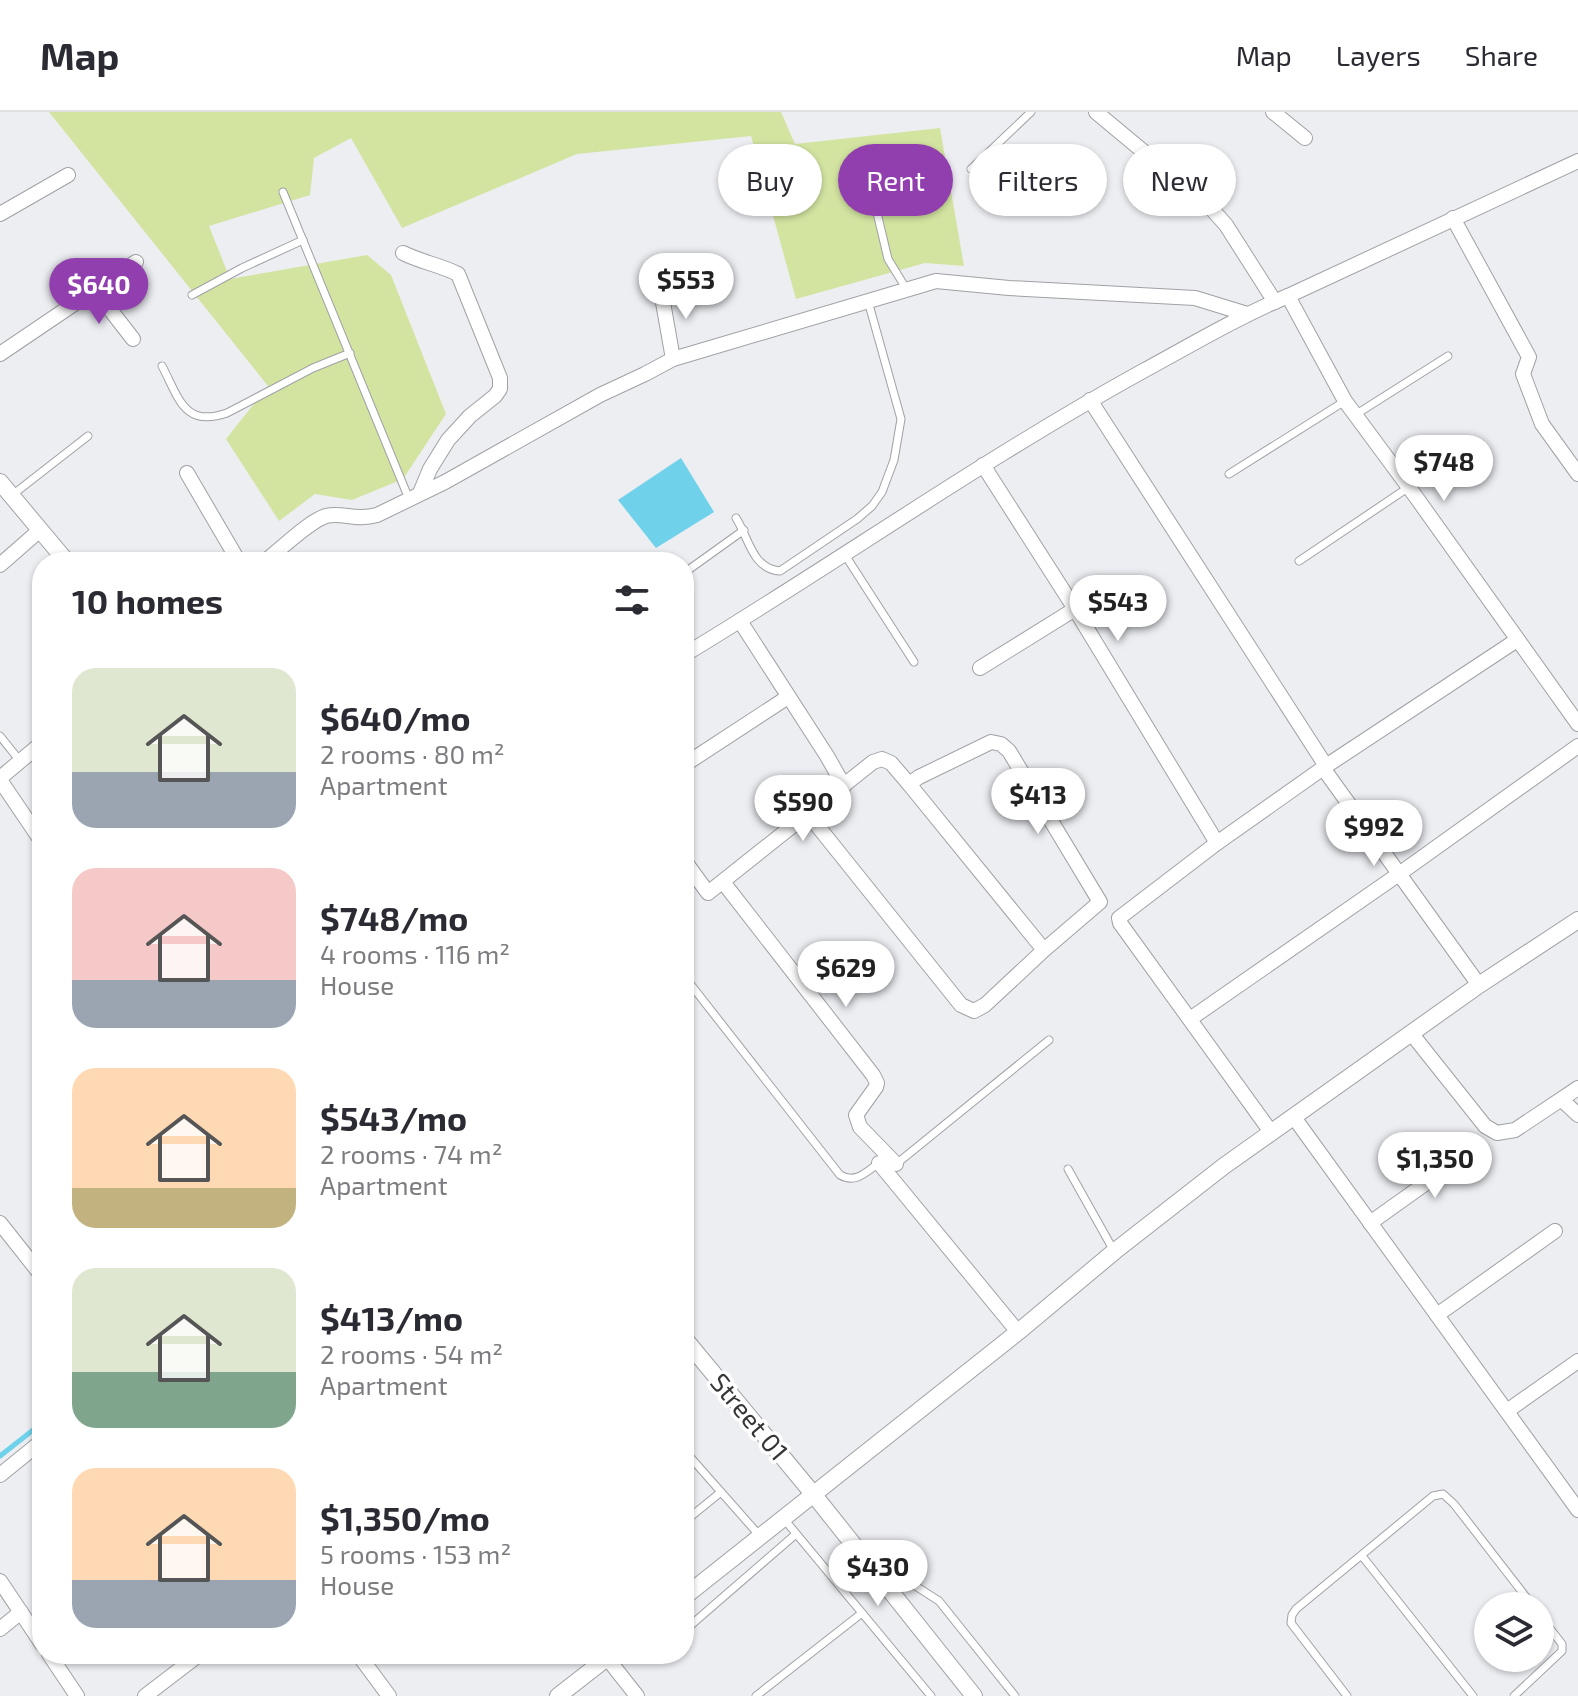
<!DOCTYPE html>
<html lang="en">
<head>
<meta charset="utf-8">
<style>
	:root { --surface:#fff; --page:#f7f7f7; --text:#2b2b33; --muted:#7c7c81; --line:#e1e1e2; --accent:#913fae }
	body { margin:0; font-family:"Exo 2",sans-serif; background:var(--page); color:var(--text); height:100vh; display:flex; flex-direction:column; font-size:30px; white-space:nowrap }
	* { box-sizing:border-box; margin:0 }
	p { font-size:26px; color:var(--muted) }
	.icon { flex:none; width:44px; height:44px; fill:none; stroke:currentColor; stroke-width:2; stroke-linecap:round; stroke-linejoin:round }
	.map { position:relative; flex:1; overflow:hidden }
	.drawer { position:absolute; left:32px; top:440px; width:662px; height:1112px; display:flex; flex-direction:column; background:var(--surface); border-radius:32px; box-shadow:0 2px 6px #0004 }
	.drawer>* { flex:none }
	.guide { position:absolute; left:718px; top:32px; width:740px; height:72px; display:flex; gap:16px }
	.fabs { position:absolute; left:1474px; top:1480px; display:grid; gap:16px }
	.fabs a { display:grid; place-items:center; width:80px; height:80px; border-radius:50%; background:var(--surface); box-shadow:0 2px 6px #0004; font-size:40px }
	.price { position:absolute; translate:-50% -68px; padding:0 18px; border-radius:28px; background:#fff; color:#222; font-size:26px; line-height:52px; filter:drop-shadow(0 2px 4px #0008) }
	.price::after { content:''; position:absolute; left:50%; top:48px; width:24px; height:18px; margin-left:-12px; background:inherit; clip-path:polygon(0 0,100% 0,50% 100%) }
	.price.on { background:var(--accent); color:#fff }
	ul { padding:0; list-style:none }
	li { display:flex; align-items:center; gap:24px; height:200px; padding:0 40px }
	li span { display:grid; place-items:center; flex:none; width:224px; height:160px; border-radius:24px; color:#555 }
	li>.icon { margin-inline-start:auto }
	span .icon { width:96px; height:96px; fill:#fffc; stroke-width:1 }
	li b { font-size:34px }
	h2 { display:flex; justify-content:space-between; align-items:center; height:96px; padding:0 40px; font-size:34px }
	.pill { padding:0 28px; border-radius:36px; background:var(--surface); box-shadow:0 2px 6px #0004; font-size:28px; line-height:72px }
	.pill.on { background:var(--accent); color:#fff }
	header { display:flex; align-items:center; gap:48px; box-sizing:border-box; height:112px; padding:0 40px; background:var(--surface); border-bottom:2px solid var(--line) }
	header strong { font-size:38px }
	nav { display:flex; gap:44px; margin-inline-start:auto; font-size:28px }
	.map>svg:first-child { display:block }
	.green { fill:#d3e4a1 }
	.water { fill:#6fd1ea }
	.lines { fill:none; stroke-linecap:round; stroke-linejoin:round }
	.stream { stroke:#6fd1ea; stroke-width:5 }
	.service-casing { stroke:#9fa1a5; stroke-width:9 }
	.minor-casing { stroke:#9fa1a5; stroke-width:16 }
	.tertiary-casing { stroke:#9fa1a5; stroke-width:18 }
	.service { stroke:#fff; stroke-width:7 }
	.minor { stroke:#fff; stroke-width:14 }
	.tertiary { stroke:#fff; stroke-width:16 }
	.labels { text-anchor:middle; stroke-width:7; stroke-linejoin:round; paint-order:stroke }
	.street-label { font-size:26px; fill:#353638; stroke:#fff }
</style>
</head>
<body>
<header>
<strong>Map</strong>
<nav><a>Map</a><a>Layers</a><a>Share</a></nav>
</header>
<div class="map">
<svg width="1578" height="1584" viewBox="0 0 1578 1584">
	<rect width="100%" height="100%" fill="#eceef2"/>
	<polygon class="green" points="49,0 781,0 795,32 940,16 964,154 925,151 796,187 751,24 577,42 402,116 351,26 314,46 310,83 209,114 230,167 367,143 391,163 446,302 403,367 352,388 315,382 279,409 226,327 268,274"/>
	<polygon class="water" points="681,346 714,400 656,436 618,388"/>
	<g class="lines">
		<polyline class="stream" points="0,1344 42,1311"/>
		<g class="service-casing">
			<g id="service">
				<polyline points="864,46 888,147 907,178"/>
				<polyline points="971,57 1031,0"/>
				<polyline points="283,80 409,387"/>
				<polyline points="192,183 242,156 303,128"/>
				<path d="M162 254C179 286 184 316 227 301L313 256 350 241"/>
				<polyline points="1355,303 1448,244"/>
				<polyline points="1229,362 1345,289"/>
				<polyline points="11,384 88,324"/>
				<path d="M736 406C749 426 752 457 780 459L857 407 872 394 882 380 894 348 901 307 868 189"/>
				<polyline points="845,443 914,550"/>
				<polyline points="1299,449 1409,375"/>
				<polyline points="684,461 744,418"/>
				<polyline points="0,624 20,649"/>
				<path d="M684 864 840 1063C856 1072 866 1060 879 1051"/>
				<polyline points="895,1053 1049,928"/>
				<polyline points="1068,1057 1114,1139"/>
				<polyline points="684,1338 759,1423"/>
				<polyline points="784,1407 931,1584"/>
				<polyline points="684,1410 721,1380"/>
				<polyline points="1362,1444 1473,1584"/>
				<polyline points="892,1476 914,1473 939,1489 1015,1584"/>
				<polyline points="684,1519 796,1422"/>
				<polyline points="655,1545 657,1542"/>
				<polyline points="756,1584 862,1501"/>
				<polyline points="1347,1584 1291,1511 1292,1503 1296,1497 1433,1384 1443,1382 1454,1392 1533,1494"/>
				<polyline points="1514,1584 1562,1539 1562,1532 1540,1504"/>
			</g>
		</g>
		<g class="minor-casing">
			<g id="minor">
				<polyline points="1096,0 1210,95 1226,113 1275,190"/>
				<polyline points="1273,0 1305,26"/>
				<polyline points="0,102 68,63"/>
				<polyline points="1453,106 1529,245 1523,262 1542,312 1578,362"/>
				<path d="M403 141C421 150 440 153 458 162L500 266V277L495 284 470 304 448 328 430 357 420 381"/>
				<polyline points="95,178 133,227"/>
				<polyline points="661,179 673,247"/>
				<polyline points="1288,184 1345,289 1416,385 1578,612"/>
				<polyline points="0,242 136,150"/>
				<polyline points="1090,288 1326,654"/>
				<polyline points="983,353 1075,497 1217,731"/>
				<polyline points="187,361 239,450"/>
				<path d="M264 450C280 438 309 409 326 404 342 400 356 409 377 403L445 370 600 283 645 262 673 247 936 169 1009 176 1195 186 1247 202"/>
				<polyline points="0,453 40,418"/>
				<polyline points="740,509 827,644 844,674"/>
				<path d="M684 543C838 450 985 346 1143 259 1191 233 1238 205 1288 184L1578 49"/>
				<polyline points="980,556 1075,497"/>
				<polyline points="684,653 788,585"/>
				<polyline points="1323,656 1479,873"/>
				<polyline points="0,666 42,631"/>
				<polyline points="0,668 42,730"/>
				<polyline points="808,702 961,893 974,899 985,893 1044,838 1100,790 1009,639 1001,632 991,630 919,665 909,672 1044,838"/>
				<polyline points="684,748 708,781 873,650 882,647 891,651 909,672"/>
				<polyline points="723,770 873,963 877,971 876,975 856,1003 860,1015 896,1052"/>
				<polyline points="1190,907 1399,762 1578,634"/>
				<polyline points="1411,921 1485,1014 1497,1021 1515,1018 1578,976"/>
				<polyline points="1562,988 1578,1003"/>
				<polyline points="1293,1004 1578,1398"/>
				<polyline points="1271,1020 1120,811 1119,806 1217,731 1326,654 1517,528"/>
				<polyline points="879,1051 1018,1220"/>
				<polyline points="0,1111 42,1164"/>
				<polyline points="1370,1111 1478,1034"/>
				<polyline points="1437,1203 1555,1119"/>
				<polyline points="1507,1299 1578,1249"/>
				<polyline points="0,1363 42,1329"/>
				<polyline points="0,1469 42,1532"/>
				<polyline points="0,1517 21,1500"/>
				<polyline points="49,1542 77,1584"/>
				<polyline points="358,1542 389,1584"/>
				<polyline points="607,1546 637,1584"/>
				<polyline points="145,1584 200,1542"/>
			</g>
		</g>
		<g class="tertiary-casing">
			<g id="tertiary">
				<polyline points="0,370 67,450"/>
				<polyline points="684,1226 814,1383 974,1584"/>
				<polyline points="684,1485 1018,1220 1115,1139 1224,1054 1479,873 1578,808"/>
				<polyline points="558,1584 612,1542"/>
			</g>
		</g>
		<use href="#service" class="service"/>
		<use href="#minor" class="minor"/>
		<use href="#tertiary" class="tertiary"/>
	</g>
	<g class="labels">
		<g class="street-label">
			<text transform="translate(749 1305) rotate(50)" y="9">Street 01</text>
		</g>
	</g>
</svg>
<div class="fabs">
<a><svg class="icon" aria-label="layers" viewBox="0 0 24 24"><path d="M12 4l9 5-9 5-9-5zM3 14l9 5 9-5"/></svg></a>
</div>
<b class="price" style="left:686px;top:209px">$553</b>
<b class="price on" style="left:99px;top:214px">$640</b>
<b class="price" style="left:1444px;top:391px">$748</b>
<b class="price" style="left:1118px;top:531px">$543</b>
<b class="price" style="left:1038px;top:724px">$413</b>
<b class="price" style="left:803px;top:731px">$590</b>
<b class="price" style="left:1374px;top:756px">$992</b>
<b class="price" style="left:846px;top:897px">$629</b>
<b class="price" style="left:1435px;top:1088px">$1,350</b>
<b class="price" style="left:878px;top:1496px">$430</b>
<div class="guide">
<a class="pill">Buy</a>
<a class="pill on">Rent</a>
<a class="pill">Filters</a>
<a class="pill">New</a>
</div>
<section class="drawer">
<h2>10 homes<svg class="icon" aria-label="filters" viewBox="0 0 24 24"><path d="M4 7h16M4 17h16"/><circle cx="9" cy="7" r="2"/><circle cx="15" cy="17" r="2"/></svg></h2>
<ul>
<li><span style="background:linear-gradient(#dfe7d0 65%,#9aa5b1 0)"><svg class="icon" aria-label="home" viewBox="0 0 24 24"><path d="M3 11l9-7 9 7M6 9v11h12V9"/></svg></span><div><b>$640/mo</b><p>2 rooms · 80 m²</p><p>Apartment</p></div></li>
<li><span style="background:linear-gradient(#f6c9c9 70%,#9aa5b1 0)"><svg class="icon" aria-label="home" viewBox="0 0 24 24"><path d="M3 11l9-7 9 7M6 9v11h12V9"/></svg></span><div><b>$748/mo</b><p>4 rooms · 116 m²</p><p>House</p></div></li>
<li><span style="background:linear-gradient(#ffd9b3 75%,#c2b280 0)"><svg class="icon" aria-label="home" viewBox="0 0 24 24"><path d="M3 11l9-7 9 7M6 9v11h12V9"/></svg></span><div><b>$543/mo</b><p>2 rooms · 74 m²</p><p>Apartment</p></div></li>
<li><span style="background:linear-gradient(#dfe7d0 65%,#7fa58c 0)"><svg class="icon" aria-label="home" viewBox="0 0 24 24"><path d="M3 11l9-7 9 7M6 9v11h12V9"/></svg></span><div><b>$413/mo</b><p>2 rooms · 54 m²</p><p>Apartment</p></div></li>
<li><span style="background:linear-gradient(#ffd9b3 70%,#9aa5b1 0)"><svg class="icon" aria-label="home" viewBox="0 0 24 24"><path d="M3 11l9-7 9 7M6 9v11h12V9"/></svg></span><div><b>$1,350/mo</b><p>5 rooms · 153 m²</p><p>House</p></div></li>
</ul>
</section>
</div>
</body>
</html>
